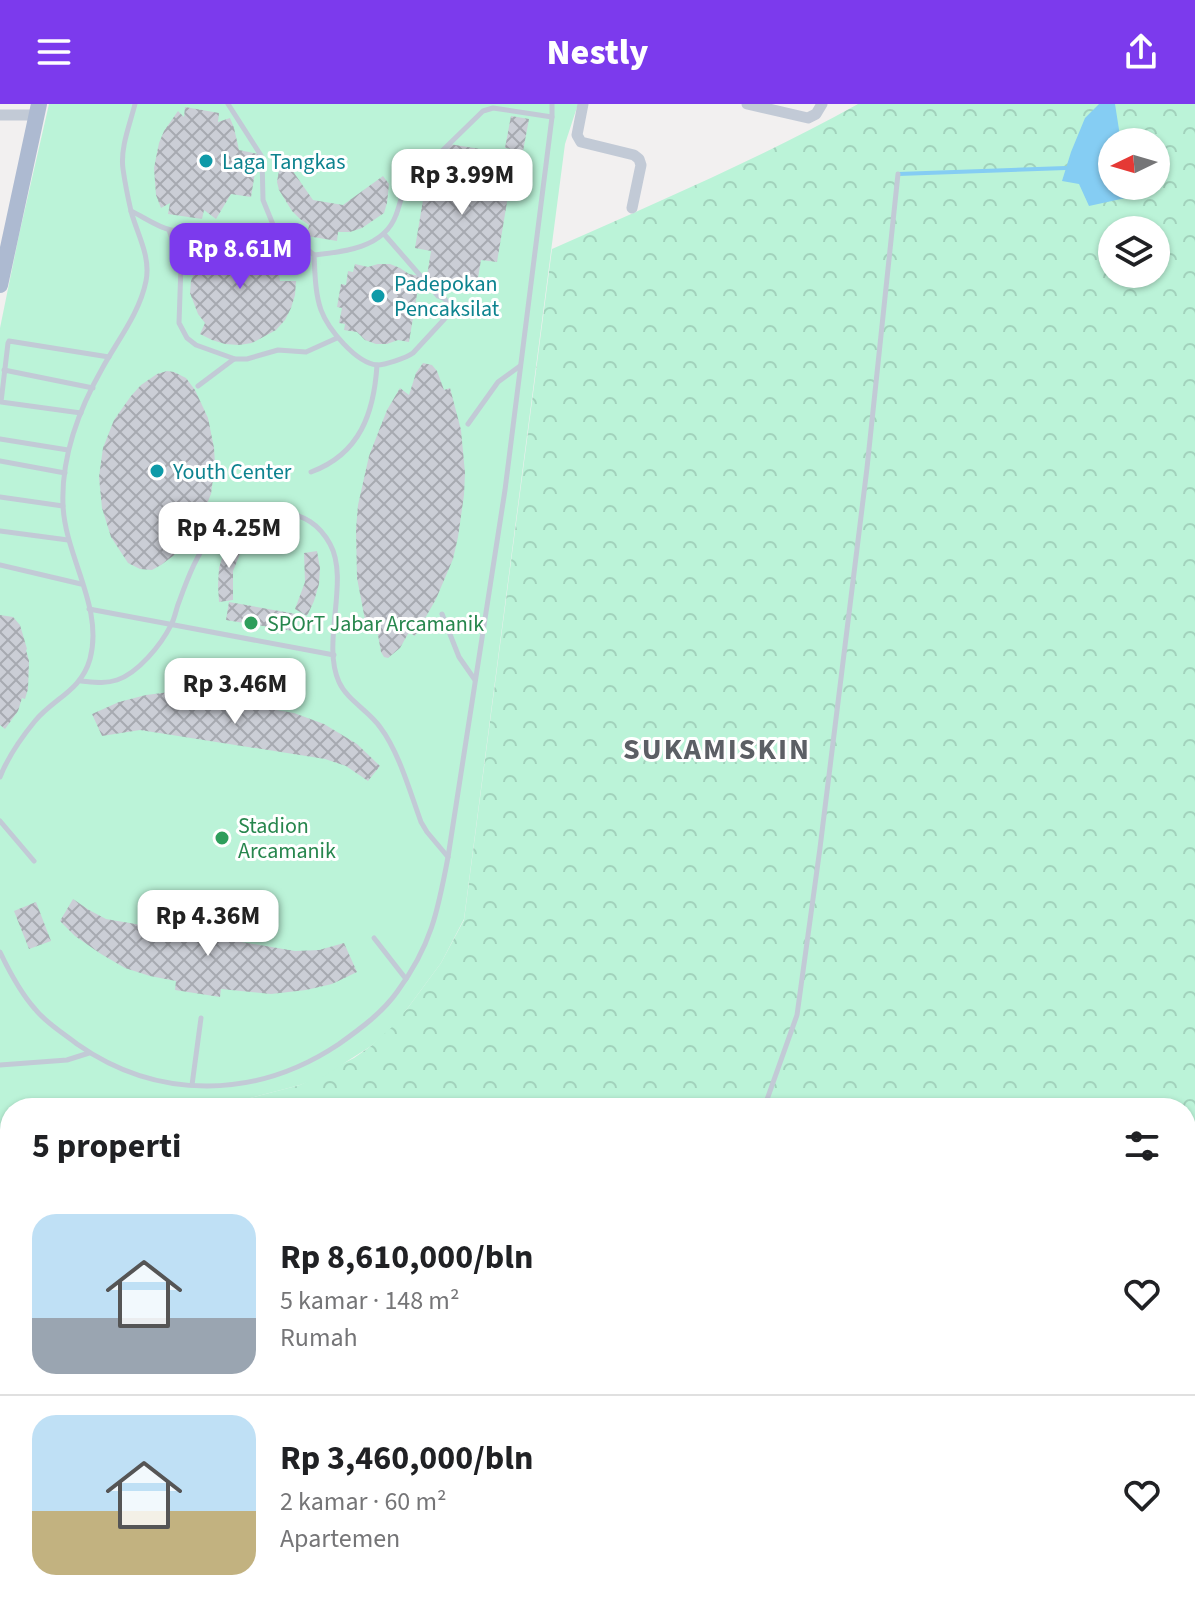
<!DOCTYPE html>
<html lang="id">
<head>
<meta charset="utf-8">
<style>
	:root { --surface:#fff; --page:#f2f2f2; --text:#202124; --muted:#757577; --line:#e0e0e0; --accent:#7c3aed }
	body { margin:0; font-family:"Source Sans 3",sans-serif; background:var(--page); color:var(--text); height:100vh; display:flex; flex-direction:column; font-size:30px; white-space:nowrap }
	* { box-sizing:border-box; margin:0 }
	p { font-size:26px; color:var(--muted) }
	.icon { flex:none; width:44px; height:44px; fill:none; stroke:currentColor; stroke-width:2; stroke-linecap:round; stroke-linejoin:round }
	.map { position:relative; flex:1; overflow:hidden }
	.panel { position:absolute; left:0px; top:994px; width:1196px; height:514px; display:flex; flex-direction:column; background:var(--surface); border-radius:32px 32px 0 0; box-shadow:0 2px 6px #0004 }
	.panel>* { flex:none }
	.needle { width:52px; rotate:265deg }
	.controls { position:absolute; left:1098px; top:24px; display:grid; gap:16px }
	.controls a { display:grid; place-items:center; width:72px; height:72px; border-radius:50%; background:var(--surface); box-shadow:0 2px 6px #0004; font-size:40px }
	.price { position:absolute; translate:-50% -68px; padding:0 18px; border-radius:16px; background:#fff; color:#222; font-size:26px; line-height:52px; filter:drop-shadow(0 2px 4px #0008) }
	.price::after { content:''; position:absolute; left:50%; top:48px; width:24px; height:18px; margin-left:-12px; background:inherit; clip-path:polygon(0 0,100% 0,50% 100%) }
	.price.current { background:var(--accent); color:#fff }
	ul { padding:0; list-style:none }
	li { display:flex; align-items:center; gap:24px; height:200px; padding:0 32px }
	li+li { border-top:2px solid var(--line) }
	li span { display:grid; place-items:center; flex:none; width:224px; height:160px; border-radius:24px; color:#555 }
	li>.icon { margin-inline-start:auto }
	span .icon { width:96px; height:96px; fill:#fffc; stroke-width:1 }
	li b { font-size:34px }
	h2 { display:flex; justify-content:space-between; align-items:center; height:96px; padding:0 32px; font-size:34px }
	header { display:flex; justify-content:space-between; align-items:center; height:104px; padding:0 32px; background:var(--accent); color:#fff; font-size:36px; font-weight:800 }
	.map>svg:first-child { display:block }
	.park { fill:url(#park-crowns); fill-rule:evenodd }
	.pitch { fill:#bbf3d8 }
	.water { fill:#85cdf3 }
	.lines { fill:none; stroke-linecap:round; stroke-linejoin:round }
	.stream { stroke:#85cdf3; stroke-width:4 }
	.building { fill:url(#building-cross-hatch) }
	.path { stroke:#70d4b0; stroke-width:2; stroke-dasharray:6 4; stroke-linecap:butt }
	.lane { stroke:#c2cad6; stroke-width:5 }
	.street { stroke:#c2cad6; stroke-width:11 }
	.primary { stroke:#adbad1; stroke-width:16 }
	.culture-dot { fill:#0f9aa8; stroke:#fff; stroke-width:3 }
	.leisure-dot { fill:#2e9e5b; stroke:#fff; stroke-width:3 }
	.labels { text-anchor:middle; stroke-width:6; stroke-linejoin:round; paint-order:stroke }
	.culture-label { font-size:22px; fill:#0d838f; stroke:#fff; text-anchor:start }
	.leisure-label { font-size:22px; fill:#27864d; stroke:#fff; text-anchor:start }
	.district-label { font-size:30px; font-weight:bold; letter-spacing:2px; fill:#5c5f65; stroke:#fff }
</style>
</head>
<body>
<header><svg class="icon" aria-label="menu" viewBox="0 0 24 24"><path d="M4 6h16M4 12h16M4 18h16"/></svg>Nestly<svg class="icon" aria-label="share" viewBox="0 0 24 24"><path d="M12 15V3M7 8l5-5 5 5M5 13v7h14v-7"/></svg></header>
<div class="map">
<svg width="1195" height="1507" viewBox="0 0 1195 1507">
	<defs>
		<pattern id="park-crowns" width="20" height="18" patternUnits="userSpaceOnUse" patternTransform="scale(2)"><rect width="20" height="18" fill="#bbf3d8"/><path d="M2 6a3 3 0 1 1 6 0M12 15a3 3 0 1 1 6 0" fill="none" stroke="#a2d2bc"/></pattern>
		<pattern id="building-cross-hatch" width="8" height="8" patternUnits="userSpaceOnUse" patternTransform="scale(2)"><rect width="8" height="8" fill="#cbced6"/><path d="M0 0l8 8M0 8l8-8" fill="none" stroke="#a7aab1"/></pattern>
	</defs>
	<rect width="100%" height="100%" fill="#f2f0f0"/>
	<g class="park">
		<path d="M858 0H1195V1028L1186 1036V1004H179L250 994 300 981 354 954 371 942 407 905 441 859 464 816 552 145C655 99 759 55 858 0ZM1112 38H1156V82H1112ZM1112 126H1156V170H1112Z"/>
		<polygon points="10,1130 10,1498 941,1498 938,1507 0,1507 0,1132"/>
	</g>
	<polygon class="pitch" points="49,0 578,0 565,40 464,815 441,859 407,905 391,924 371,942 324,972 300,981 250,994 179,1004 10,1004 10,1130 0,1132 0,224 19,131"/>
	<g class="water">
		<polygon points="1099,0 1115,0 1120,32 1131,38 1112,38 1112,82 1137,82 1130,93 1089,102 1079,80 1062,77 1071,48 1085,14"/>
		<path d="M121 1498H195L203 1499 211 1503 212 1507C185 1507 145 1507 121 1498Z"/>
	</g>
	<g class="lines">
		<polyline class="stream" points="898,70 1066,64"/>
	</g>
	<g class="building">
		<polygon points="185,3 219,9 218,18 230,14 234,24 239,46 258,50 251,93 231,90 216,115 204,106 202,115 168,110 170,99 161,104 156,91 154,64 159,39 164,27 178,7 184,13"/>
		<polygon points="511,12 529,15 523,47 505,44"/>
		<polygon points="449,40 499,48 494,78 510,80 497,158 481,156 476,186 426,178 431,147 415,144 428,66 444,69"/>
		<polygon points="285,56 313,96 343,101 383,72 389,80 387,99 384,109 362,124 350,128 338,128 337,137 307,132 309,121 300,115 292,107 279,86 277,78 280,60"/>
		<polygon points="229,130 243,130 256,133 268,140 277,150 273,154 278,165 280,177 296,177 295,191 291,204 285,216 276,226 252,239 239,241 225,240 212,236 200,230 205,219 198,210 190,189 191,177 199,156 207,147 217,141 216,134"/>
		<polygon points="355,160 368,163 378,160 390,160 400,164 409,170 420,172 409,238 398,236 387,240 376,240 365,236 357,228 344,226 345,220 339,219 342,204 337,203 341,180 346,181 348,167 353,168"/>
		<polygon points="423,259 432,261 437,267 444,286 450,284 461,326 465,369 464,391 458,433 453,455 436,495 415,532 409,528 400,544 388,554 384,553 381,548 376,520 366,521 357,474 356,425 358,401 369,352 387,306 400,284 409,291 416,269"/>
		<polygon points="167,267 174,268 186,274 195,286 208,314 214,344 215,360 211,390 200,417 192,430 173,452 161,461 152,466 140,465 128,459 111,433 102,404 99,373 103,344 114,316 131,292 141,281 157,270"/>
		<polygon points="232,433 244,440 233,467 233,496 219,498 218,481 219,464 224,448"/>
		<polygon points="317,447 320,464 319,480 314,497 307,512 295,505 305,478 304,449"/>
		<polygon points="229,498 296,510 293,527 226,516"/>
		<polygon points="0,511 13,513 20,521 27,545 26,546 29,557 28,585 25,595 22,594 18,607 5,625 0,621"/>
		<polygon points="223,582 267,590 265,604 294,609 324,620 357,640 380,662 368,677 346,662 325,655 140,626 102,632 92,610 119,598 146,591 170,588 221,597"/>
		<polygon points="73,795 89,806 106,815 295,847 319,846 344,839 357,868 332,880 306,886 271,890 221,885 220,893 175,886 176,877 150,872 125,864 101,850 75,832 60,817"/>
		<polygon points="36,798 51,837 29,845 14,807"/>
		<polygon points="336,1498 401,1498 420,1501 416,1507 339,1507"/>
		<polygon points="487,1498 508,1498 507,1507 485,1507"/>
	</g>
	<g class="lines">
		<g class="path">
			<polyline points="252,1498 260,1502 264,1507"/>
			<polyline points="262,1502 273,1498"/>
			<polyline points="477,1507 481,1498"/>
		</g>
		<g class="lane">
			<polyline points="228,0 262,53 263,96 274,123"/>
			<path d="M131 107C144 113 157 123 171 126 205 134 242 116 272 123 287 127 301 140 314 151 343 148 384 144 396 111 400 101 401 91 407 81L483 7 493 4 552 13"/>
			<polyline points="169,126 181,161 179,219 187,234 196,241 235,255 247,255 278,246 306,248 337,234"/>
			<path d="M314 151C315 169 315 189 321 206 328 225 356 259 377 261 385 261 406 254 413 249L450 209 451 205 445 195 438 192 384 130"/>
			<polyline points="181,161 200,129"/>
			<polyline points="4,266 93,284"/>
			<polyline points="198,282 234,255"/>
			<polyline points="81,309 1,298 8,239 9,237 109,253"/>
			<polyline points="468,320 498,278 520,262"/>
			<polyline points="0,335 68,346"/>
			<polyline points="0,357 65,369"/>
			<path d="M311 368C360 350 374 309 377 261"/>
			<polyline points="0,393 63,402"/>
			<polyline points="0,427 68,436"/>
			<polyline points="0,461 81,480"/>
			<polyline points="89,505 334,551"/>
			<polyline points="442,510 459,553 475,576"/>
			<path d="M81 577C93 578 105 580 117 576 138 569 161 541 171 521 175 514 176 505 179 498 197 448 218 397 282 408 304 411 319 420 330 440 350 476 321 539 339 578 347 596 369 607 380 623 399 648 410 688 421 718L427 728 448 753"/>
			<path d="M0 673C8 653 21 634 35 617 54 594 81 587 90 555 104 503 65 453 63 401 61 353 79 305 103 263 118 236 140 208 146 177 151 152 137 130 131 107 128 94 125 79 123 65 120 44 130 20 135 0"/>
			<polyline points="0,717 34,757"/>
			<polyline points="374,834 406,875"/>
			<path d="M0 848C10 869 20 888 35 905 46 919 63 929 77 940 158 997 257 995 339 940 360 925 382 909 397 888 431 842 438 807 448 753L505 386 552 13V0"/>
			<polyline points="0,961 67,956 89,949"/>
			<polyline points="192,981 201,914"/>
			<polyline points="764,1004 797,911 820,744 867,364 898,70"/>
			<polyline points="0,1231 10,1229"/>
			<polyline points="0,1372 10,1372"/>
			<polyline points="0,1387 10,1401"/>
			<polyline points="85,1498 92,1507"/>
		</g>
		<g class="street">
			<polyline points="583,0 577,31 581,38 634,51 639,55 641,61 632,104"/>
			<polyline points="747,0 808,14 816,10 822,0"/>
			<polyline points="0,11 36,11"/>
			<polyline points="1186,1058 1195,1049"/>
			<polyline points="1186,1067 1195,1068"/>
			<polyline points="1186,1261 1195,1261"/>
			<polyline points="1186,1361 1195,1360"/>
			<polyline points="1149,1507 1150,1498"/>
		</g>
		<polyline class="primary" points="0,181 39,0"/>
	</g>
	<g class="culture-dot">
		<circle cx="206" cy="57" r="8"/>
		<circle cx="378" cy="192" r="8"/>
		<circle cx="157" cy="367" r="8"/>
	</g>
	<g class="leisure-dot">
		<circle cx="251" cy="519" r="8"/>
		<circle cx="222" cy="734" r="8"/>
	</g>
	<g class="labels">
		<g class="culture-label">
			<text x="222" y="65">Laga Tangkas</text>
			<text x="394" y="187">Padepokan<tspan x="394" dy="25">Pencaksilat</tspan></text>
			<text x="173" y="375">Youth Center</text>
		</g>
		<g class="leisure-label">
			<text x="267" y="527">SPOrT Jabar Arcamanik</text>
			<text x="238" y="729">Stadion<tspan x="238" dy="25">Arcamanik</tspan></text>
		</g>
		<g class="district-label">
			<text x="717" y="655">SUKAMISKIN</text>
		</g>
	</g>
</svg>
<div class="controls">
<a><svg class="needle" viewBox="-14 -14 28 28"><path d="M0-13l5 13h-10z" fill="#e53935"/><path d="M0 13l5-13h-10z" fill="#757577"/></svg></a>
<a><svg class="icon" aria-label="layers" viewBox="0 0 24 24"><path d="M12 4l9 5-9 5-9-5zM3 14l9 5 9-5"/></svg></a>
</div>
<b class="price" style="left:462px;top:113px">Rp 3.99M</b>
<b class="price current" style="left:240px;top:187px">Rp 8.61M</b>
<b class="price" style="left:229px;top:466px">Rp 4.25M</b>
<b class="price" style="left:235px;top:622px">Rp 3.46M</b>
<b class="price" style="left:208px;top:854px">Rp 4.36M</b>
<section class="panel">
<h2>5 properti<svg class="icon" aria-label="filters" viewBox="0 0 24 24"><path d="M4 7h16M4 17h16"/><circle cx="9" cy="7" r="2"/><circle cx="15" cy="17" r="2"/></svg></h2>
<ul>
<li><span style="background:linear-gradient(#bfe0f5 65%,#9aa5b1 0)"><svg class="icon" aria-label="home" viewBox="0 0 24 24"><path d="M3 11l9-7 9 7M6 9v11h12V9"/></svg></span><div><b>Rp 8,610,000/bln</b><p>5 kamar · 148 m²</p><p>Rumah</p></div><svg class="icon" aria-label="heart" viewBox="0 0 24 24"><path d="M12 20l-8-8c-3-5 5-10 8-4 3-6 11-1 8 4z"/></svg></li>
<li><span style="background:linear-gradient(#bfe0f5 60%,#c2b280 0)"><svg class="icon" aria-label="home" viewBox="0 0 24 24"><path d="M3 11l9-7 9 7M6 9v11h12V9"/></svg></span><div><b>Rp 3,460,000/bln</b><p>2 kamar · 60 m²</p><p>Apartemen</p></div><svg class="icon" aria-label="heart" viewBox="0 0 24 24"><path d="M12 20l-8-8c-3-5 5-10 8-4 3-6 11-1 8 4z"/></svg></li>
</ul>
</section>
</div>
</body>
</html>
